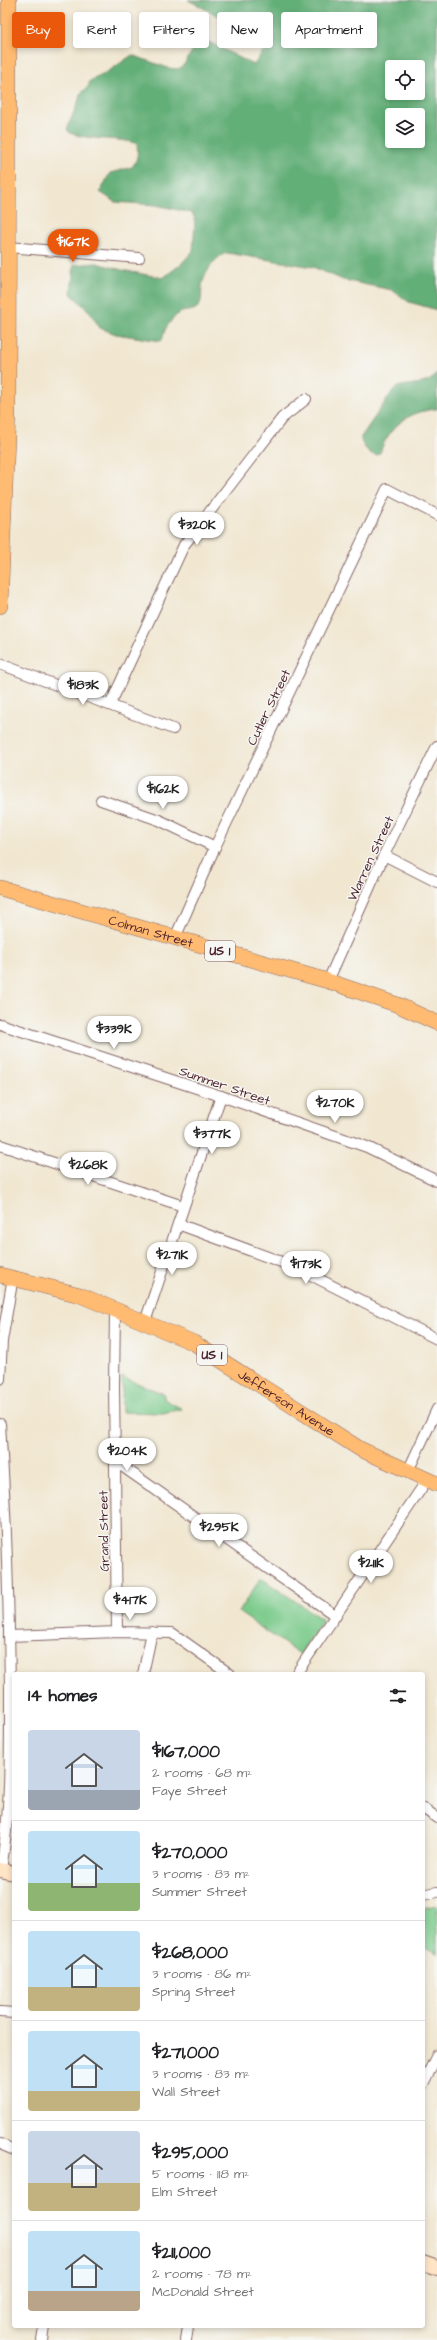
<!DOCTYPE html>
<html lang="en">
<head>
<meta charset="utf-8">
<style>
	:root { --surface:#fff; --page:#f2f2f2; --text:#202124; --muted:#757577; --line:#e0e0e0; --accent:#ea580c }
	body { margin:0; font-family:"Architects Daughter",sans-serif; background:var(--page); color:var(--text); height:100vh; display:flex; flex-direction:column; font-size:15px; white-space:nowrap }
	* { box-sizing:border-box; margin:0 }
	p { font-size:13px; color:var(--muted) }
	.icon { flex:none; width:22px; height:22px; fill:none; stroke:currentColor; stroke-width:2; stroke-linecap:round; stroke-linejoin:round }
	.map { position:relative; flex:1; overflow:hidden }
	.side { position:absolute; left:12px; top:1672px; width:413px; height:656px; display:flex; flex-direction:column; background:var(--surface); border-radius:4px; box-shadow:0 2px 6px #0003 }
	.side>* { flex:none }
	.guide { position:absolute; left:12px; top:12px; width:413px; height:36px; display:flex; gap:8px }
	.fabs { position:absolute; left:385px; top:60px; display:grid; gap:8px }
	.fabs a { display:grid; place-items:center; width:40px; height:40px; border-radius:4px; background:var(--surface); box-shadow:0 2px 6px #0003; font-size:20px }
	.price { position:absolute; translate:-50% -34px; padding:0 9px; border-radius:14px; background:#fff; color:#222; font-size:13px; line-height:26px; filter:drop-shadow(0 1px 2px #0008) }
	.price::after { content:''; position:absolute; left:50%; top:24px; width:12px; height:9px; margin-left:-6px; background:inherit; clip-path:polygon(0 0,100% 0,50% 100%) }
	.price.selected { background:var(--accent); color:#fff }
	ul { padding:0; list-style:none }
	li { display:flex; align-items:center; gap:12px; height:100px; padding:0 16px }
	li+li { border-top:1px solid var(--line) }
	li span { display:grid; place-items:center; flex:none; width:112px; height:80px; border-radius:4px; color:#555 }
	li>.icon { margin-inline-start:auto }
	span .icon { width:48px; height:48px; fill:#fffc; stroke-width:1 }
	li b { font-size:17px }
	h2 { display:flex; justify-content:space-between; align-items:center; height:48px; padding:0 16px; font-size:17px }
	.pill { padding:0 14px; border-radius:4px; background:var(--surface); box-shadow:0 2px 6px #0003; font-size:14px; line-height:36px }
	.pill.selected { background:var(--accent); color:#fff }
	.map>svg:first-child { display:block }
	.green { fill:#7bcb8c; stroke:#62755c }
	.forest { fill:#64af78; stroke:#576752; fill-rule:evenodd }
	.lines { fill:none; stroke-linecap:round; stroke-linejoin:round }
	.street-casing { stroke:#846565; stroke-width:12 }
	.secondary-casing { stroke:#846565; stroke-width:16 }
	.primary-casing { stroke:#846565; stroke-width:16 }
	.street { stroke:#fff; stroke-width:10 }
	.secondary { stroke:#ffe4c6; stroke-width:14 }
	.primary { stroke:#ffbb71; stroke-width:15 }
	.labels { text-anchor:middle; stroke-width:3; stroke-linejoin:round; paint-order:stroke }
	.shield { fill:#f6f6f2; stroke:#7e6067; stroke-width:1 }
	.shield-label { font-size:12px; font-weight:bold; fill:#4a1f2b }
	.street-label { font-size:13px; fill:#4a1f2b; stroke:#f6f6f2 }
</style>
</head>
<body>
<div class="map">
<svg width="437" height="2340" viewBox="0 0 437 2340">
	<rect width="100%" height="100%" fill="#f6f6f2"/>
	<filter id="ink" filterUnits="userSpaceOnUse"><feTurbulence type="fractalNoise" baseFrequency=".025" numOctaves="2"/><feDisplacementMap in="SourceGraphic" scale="8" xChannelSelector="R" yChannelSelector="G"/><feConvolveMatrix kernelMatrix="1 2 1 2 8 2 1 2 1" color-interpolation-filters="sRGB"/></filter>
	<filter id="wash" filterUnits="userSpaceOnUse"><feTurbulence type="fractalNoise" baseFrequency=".012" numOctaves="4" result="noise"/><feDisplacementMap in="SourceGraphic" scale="16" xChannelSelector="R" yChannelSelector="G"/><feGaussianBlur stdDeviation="0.9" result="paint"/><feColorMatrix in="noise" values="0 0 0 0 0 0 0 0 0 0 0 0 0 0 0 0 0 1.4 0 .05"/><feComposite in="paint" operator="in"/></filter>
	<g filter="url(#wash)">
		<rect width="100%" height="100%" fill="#f1e7d1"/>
		<g class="green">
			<polygon points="122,1377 164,1394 164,1399 182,1409 163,1413 122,1412"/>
			<polygon points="261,1578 323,1620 300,1654 238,1612"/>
			<polygon points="437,1905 437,1954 425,1948 423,1908"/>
		</g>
		<g class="forest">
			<path d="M188 0H437V310L409 302 392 290 343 280 313 267 227 253C215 256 204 274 202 286 201 293 203 301 198 307 192 313 185 309 178 314 174 317 167 325 165 330 163 334 164 338 161 341L116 334 100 328 89 311 71 294 74 265 97 263 122 270 163 278 181 264 193 251 195 219 192 213 156 205 115 202 100 192 110 173 132 167C138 160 138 153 137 144 124 137 75 141 67 130 71 116 78 107 80 94L88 87 90 81 109 71 132 55 168 68 178 69C190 64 191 40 207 41L254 65 267 45 253 34ZM392 67H418V93H392ZM392 115H418V141H392Z"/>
			<path d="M437 373V409C409 411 389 426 380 453L377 455C370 456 360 444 361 437L394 389C407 381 429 388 437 373Z"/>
		</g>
	</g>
	<g filter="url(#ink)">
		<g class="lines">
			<g class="street-casing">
				<g id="street">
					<polyline points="8,247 139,258"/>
					<polyline points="0,664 173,729"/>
					<polyline points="110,705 184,545 282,418 306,399"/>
					<polyline points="101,800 159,820 215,847"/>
					<polyline points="384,855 437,882"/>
					<polyline points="175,938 215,847 387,489 437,515"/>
					<polyline points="328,981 384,855 437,746"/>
					<polyline points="0,1024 221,1096 367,1147 437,1181"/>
					<polyline points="0,1145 183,1206"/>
					<polyline points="178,1224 295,1267 437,1339"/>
					<polyline points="115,1310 114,1386 117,1632"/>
					<polyline points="145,1322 221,1096"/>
					<polyline points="0,1379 2,1341 13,1277"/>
					<path d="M0 1424C6 1512 9 1600 10 1688 10 1749 11 1810 1 1870"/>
					<polyline points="116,1462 336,1616"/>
					<polyline points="408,1471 437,1409"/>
					<polyline points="9,1636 117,1632 172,1633 230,1674"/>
					<polyline points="143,1674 152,1632"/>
					<polyline points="296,1674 427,1480"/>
					<polyline points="423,1808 437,1818"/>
					<polyline points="423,1895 437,1892"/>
					<polyline points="0,2012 14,2013"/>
					<polyline points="423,2084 437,2055"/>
					<polyline points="0,2144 14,2150"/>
					<polyline points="42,2340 44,2326"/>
					<polyline points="186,2340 188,2326"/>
				</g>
			</g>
			<g class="secondary-casing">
				<g id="secondary">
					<polyline points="0,1870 14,1873"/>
					<polyline points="423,2263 437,2268"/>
				</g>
			</g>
			<g class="primary-casing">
				<g id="primary">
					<polyline points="0,606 8,413 9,0"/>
					<path id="s1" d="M0 888 328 981 398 1005 437 1023"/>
					<path id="s2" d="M0 1275 80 1295 194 1343 360 1449 437 1484"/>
				</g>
			</g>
			<use href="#street" class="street"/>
			<use href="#secondary" class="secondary"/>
			<use href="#primary" class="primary"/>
		</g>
	</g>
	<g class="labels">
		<g class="shield">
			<rect x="205" y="941" width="30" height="20" rx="3"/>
			<rect x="197" y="1345" width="30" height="20" rx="3"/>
		</g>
		<g class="shield-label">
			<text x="220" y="955">US 1</text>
			<text x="212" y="1359">US 1</text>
		</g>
		<g class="street-label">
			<text transform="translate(268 707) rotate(-64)" y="5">Cutler Street</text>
			<text transform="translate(370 858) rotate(-65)" y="5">Warren Street</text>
			<text dy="5" stroke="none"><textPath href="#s1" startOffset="157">Colman Street</textPath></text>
			<text transform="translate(225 1085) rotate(19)" y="5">Summer Street</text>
			<text dy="5" stroke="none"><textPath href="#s2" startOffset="316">Jefferson Avenue</textPath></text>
			<text transform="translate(103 1531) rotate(-91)" y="5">Grand Street</text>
		</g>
	</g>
</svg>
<div class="fabs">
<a><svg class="icon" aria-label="locate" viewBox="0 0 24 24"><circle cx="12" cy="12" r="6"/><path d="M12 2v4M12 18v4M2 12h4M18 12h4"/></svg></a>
<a><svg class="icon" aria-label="layers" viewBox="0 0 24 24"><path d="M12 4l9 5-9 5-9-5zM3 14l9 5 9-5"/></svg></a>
</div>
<b class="price selected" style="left:73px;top:263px">$167K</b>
<b class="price" style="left:197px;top:546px">$320K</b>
<b class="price" style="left:83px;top:706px">$183K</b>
<b class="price" style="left:163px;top:810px">$162K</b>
<b class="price" style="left:114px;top:1050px">$339K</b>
<b class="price" style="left:335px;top:1124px">$270K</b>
<b class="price" style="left:212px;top:1155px">$377K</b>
<b class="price" style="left:88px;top:1186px">$268K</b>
<b class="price" style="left:172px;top:1276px">$271K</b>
<b class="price" style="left:306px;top:1285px">$173K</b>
<b class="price" style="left:127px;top:1472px">$204K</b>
<b class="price" style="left:219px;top:1548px">$295K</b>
<b class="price" style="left:371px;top:1584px">$211K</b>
<b class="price" style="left:130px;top:1621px">$417K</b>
<div class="guide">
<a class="pill selected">Buy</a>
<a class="pill">Rent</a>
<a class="pill">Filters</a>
<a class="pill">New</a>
<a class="pill">Apartment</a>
</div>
<section class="side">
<h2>14 homes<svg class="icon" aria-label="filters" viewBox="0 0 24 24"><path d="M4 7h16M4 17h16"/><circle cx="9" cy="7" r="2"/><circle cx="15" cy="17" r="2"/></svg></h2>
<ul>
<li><span style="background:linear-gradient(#c9d6e8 75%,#9aa5b1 0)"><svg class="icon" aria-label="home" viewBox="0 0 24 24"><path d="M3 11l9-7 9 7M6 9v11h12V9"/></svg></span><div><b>$167,000</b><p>2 rooms · 68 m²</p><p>Faye Street</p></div></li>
<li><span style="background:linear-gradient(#bfe0f5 65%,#8fb573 0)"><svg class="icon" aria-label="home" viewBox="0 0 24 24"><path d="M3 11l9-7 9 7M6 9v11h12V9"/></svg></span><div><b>$270,000</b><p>3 rooms · 83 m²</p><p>Summer Street</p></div></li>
<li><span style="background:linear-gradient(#bfe0f5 70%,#c2b280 0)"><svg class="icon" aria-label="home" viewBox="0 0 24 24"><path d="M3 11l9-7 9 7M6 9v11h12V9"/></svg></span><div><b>$268,000</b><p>3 rooms · 86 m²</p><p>Spring Street</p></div></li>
<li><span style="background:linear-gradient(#bfe0f5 75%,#c2b280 0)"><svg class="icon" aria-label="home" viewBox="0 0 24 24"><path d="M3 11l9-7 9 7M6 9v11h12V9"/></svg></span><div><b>$271,000</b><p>3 rooms · 83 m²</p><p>Wall Street</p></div></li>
<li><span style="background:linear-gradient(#c9d6e8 65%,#c2b280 0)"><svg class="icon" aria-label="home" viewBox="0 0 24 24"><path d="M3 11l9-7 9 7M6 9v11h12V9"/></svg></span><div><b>$295,000</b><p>5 rooms · 118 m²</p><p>Elm Street</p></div></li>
<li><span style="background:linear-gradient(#bfe0f5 75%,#b9a48a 0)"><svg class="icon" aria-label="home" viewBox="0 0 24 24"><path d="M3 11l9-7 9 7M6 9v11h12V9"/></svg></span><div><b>$211,000</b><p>2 rooms · 78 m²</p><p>McDonald Street</p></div></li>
</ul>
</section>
</div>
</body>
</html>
